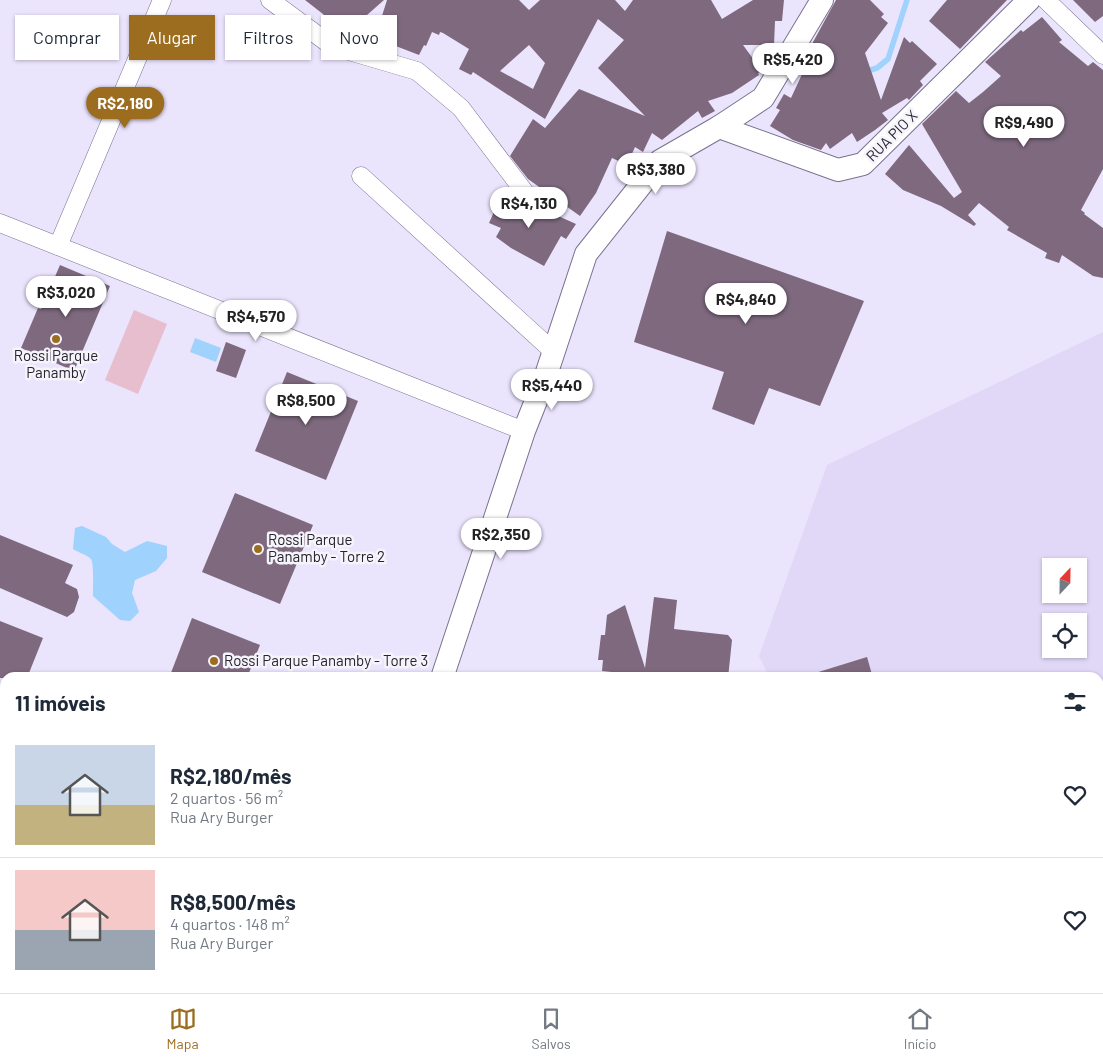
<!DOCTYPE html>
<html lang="pt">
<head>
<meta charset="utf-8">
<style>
	:root { --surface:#fff; --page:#f6f6f7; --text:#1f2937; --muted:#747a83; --line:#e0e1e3; --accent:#9c6c1f }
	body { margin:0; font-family:Barlow,sans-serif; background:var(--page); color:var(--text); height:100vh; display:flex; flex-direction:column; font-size:19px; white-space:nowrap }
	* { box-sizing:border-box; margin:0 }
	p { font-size:16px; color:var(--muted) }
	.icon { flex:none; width:28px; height:28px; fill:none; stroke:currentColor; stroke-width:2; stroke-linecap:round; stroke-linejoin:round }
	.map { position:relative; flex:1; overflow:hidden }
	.side { position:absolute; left:0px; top:672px; width:1104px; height:321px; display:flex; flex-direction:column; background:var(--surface); border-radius:15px 15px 0 0; box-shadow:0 1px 4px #0004 }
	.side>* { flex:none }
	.guide { position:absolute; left:15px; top:15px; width:500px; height:45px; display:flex; gap:10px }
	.needle { width:32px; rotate:22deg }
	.controls { position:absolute; left:1042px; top:558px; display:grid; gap:10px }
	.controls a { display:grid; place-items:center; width:45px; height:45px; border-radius:0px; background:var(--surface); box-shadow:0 1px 4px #0004; font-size:25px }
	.price { position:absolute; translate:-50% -42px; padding:0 11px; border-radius:18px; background:#fff; color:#222; font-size:16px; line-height:32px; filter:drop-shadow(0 1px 2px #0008) }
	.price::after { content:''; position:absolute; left:50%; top:30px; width:15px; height:11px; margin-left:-8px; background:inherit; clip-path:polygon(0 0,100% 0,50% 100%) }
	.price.active { background:var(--accent); color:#fff }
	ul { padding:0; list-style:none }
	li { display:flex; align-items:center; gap:15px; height:125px; padding:0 15px }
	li+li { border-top:1px solid var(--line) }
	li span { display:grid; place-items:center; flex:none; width:140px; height:100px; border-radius:0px; color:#555 }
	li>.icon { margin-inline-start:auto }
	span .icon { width:60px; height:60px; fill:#fffc; stroke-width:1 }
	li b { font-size:21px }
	h2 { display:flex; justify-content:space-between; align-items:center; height:60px; padding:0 15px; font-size:21px }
	.tag { padding:0 18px; border-radius:0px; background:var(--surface); box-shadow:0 1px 4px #0004; font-size:18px; line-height:45px }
	.tag.active { background:var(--accent); color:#fff }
	.menu { display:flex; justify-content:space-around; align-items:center; height:70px; border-top:1px solid var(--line); background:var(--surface); font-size:14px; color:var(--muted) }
	.menu a { display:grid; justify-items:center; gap:2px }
	.menu .active { color:var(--accent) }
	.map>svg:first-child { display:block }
	.built { fill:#e1d8f7; fill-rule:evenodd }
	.green { fill:#e6becd }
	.water { fill:#9fd2fc }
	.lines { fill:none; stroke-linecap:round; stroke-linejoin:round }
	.stream { stroke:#9fd2fc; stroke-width:5.5 }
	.building { fill:#7e697f; fill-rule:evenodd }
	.minor-casing { stroke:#7a728e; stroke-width:19 }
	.tertiary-casing { stroke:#7a728e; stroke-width:24 }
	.minor { stroke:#fff; stroke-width:18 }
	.tertiary { stroke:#fff; stroke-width:22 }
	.poi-dot { fill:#9c6c1f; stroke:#f6f4fb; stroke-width:2 }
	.labels { text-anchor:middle; stroke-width:5; stroke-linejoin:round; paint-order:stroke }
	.street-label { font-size:15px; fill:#27232f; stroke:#f6f4fb }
	.poi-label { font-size:15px; fill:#27232f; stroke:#f6f4fb; text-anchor:start }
</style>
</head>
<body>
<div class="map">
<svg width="1103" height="993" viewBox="0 0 1103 993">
	<rect width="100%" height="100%" fill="#ebe4fd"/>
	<path class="built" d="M1103 332V993H366L368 989H1099V678L769 677 759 656 827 465ZM1051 566H1079V594H1051ZM1051 621H1079V649H1051Z"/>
	<polygon class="green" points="134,310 167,324 138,394 105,380"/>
	<g class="water">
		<polygon points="195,338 221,348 216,362 190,352"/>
		<path d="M82 526 106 537 112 544 125 552 147 541 167 546V558L156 571 135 580 132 593 139 612 130 621 120 620 93 596C93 589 94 563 91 559 87 555 78 552 73 549L75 528Z"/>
	</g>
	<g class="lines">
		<polyline class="stream" points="864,72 877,68 888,59 907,0"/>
	</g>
	<g class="building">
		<polygon points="305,0 384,0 350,30 337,25"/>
		<path d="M387 0H519L529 10 540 0H615L625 11 633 0H711L722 19 753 0H784L782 21H775L774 45H743L762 71 758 73 759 75 732 93 708 101 715 111 702 118 698 111 662 140 652 133 643 152 635 147 627 165 612 158 596 193 580 216 528 179 510 156 533 119 545 128 579 89 645 116 598 68 624 40 598 19 545 119 473 72 471 75 459 69 469 49 443 33 440 32 439 35 432 32 426 46 424 45 419 55 375 38ZM529 45 545 63 533 89 500 71Z"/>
		<polygon points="836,0 870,0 884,14 881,17 888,23 865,53 881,100 904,37 910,43 912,41 937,64 920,81 923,85 909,100 907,98 882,113 888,120 875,130 857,142 852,133 830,149 826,143 821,150 793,140 770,126 780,110 776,108 784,94 791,98 804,70 802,68 815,43 812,44"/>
		<polygon points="947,0 1007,0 960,49 929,21"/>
		<polygon points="1073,0 1103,0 1103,16 1095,22"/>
		<polygon points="1042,17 1062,40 1059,42 1088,66 1093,62 1103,70 1103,169 1081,210 1085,213 1084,214 1103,228 1103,278 1093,276 1062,255 1059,263 1045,258 1047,253 1007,230 1009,227 979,203 968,215 976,224 974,226 941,206 903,190 885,174 909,145 954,198 962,192 922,124 956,91 969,103 983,92 1001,76 985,62 1021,30 1023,32"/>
		<polygon points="503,192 515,197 524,208 531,208 536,206 576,224 566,239 561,236 544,266 511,248 496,237 501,228 489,223"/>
		<polygon points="667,231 864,301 820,406 769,388 754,425 712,409 724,372 634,342"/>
		<polygon points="60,265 110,286 74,371 21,348 38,308 41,309"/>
		<polygon points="226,342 246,350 236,378 216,371"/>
		<polygon points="287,372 358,401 326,480 255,451"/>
		<polygon points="235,493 313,525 280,604 202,572"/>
		<polygon points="0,535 73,565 65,583 77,589 79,597 74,612 67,617 0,588"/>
		<polygon points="654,597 677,600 674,629 728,635 732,640 728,678 669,678 602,671 603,660 598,660 601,635 605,635 607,615 625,605 645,668"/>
		<polygon points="192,618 260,645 247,678 169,678"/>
		<polygon points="0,621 43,638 27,678 0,678"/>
		<polygon points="867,657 873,678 813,678 812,674"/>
	</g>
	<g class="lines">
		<g class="minor-casing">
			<g id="minor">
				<polyline points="270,0 332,46 417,71 461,108 529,198"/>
				<polyline points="1046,0 1103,55"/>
				<polyline points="361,176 554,352"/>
				<polyline points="0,223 524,431"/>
				<polyline points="58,246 162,0"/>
				<polyline points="0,900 5,902"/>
				<polyline points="215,989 225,993"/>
			</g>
		</g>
		<g class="tertiary-casing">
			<g id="tertiary">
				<polyline points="719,127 838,170 863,164 1029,0"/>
				<polyline points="442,678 524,431 545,378 586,254 660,161 719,127 763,98 822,0"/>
				<polyline points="335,993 337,989"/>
			</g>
		</g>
		<use href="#minor" class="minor"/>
		<use href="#tertiary" class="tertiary"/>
	</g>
	<g class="poi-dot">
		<circle cx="56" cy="339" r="5"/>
		<circle cx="258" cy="549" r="5"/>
		<circle cx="214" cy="661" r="5"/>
	</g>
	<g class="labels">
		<g class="street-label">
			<text transform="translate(892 136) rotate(-45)" y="5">RUA PIO X</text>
		</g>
		<g class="poi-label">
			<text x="56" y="361" text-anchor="middle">Rossi Parque<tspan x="56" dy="17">Panamby</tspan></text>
			<text x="268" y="545">Rossi Parque<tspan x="268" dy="17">Panamby - Torre 2</tspan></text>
			<text x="224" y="666">Rossi Parque Panamby - Torre 3</text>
		</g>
	</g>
</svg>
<div class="controls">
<a><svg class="needle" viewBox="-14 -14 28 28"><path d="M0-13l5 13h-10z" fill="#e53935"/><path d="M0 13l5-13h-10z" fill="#747a83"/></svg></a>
<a><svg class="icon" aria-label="locate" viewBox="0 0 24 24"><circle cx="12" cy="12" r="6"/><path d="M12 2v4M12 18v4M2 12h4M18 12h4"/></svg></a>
</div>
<b class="price" style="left:793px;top:85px">R$5,420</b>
<b class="price active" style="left:125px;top:129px">R$2,180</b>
<b class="price" style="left:1024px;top:148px">R$9,490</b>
<b class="price" style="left:656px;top:195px">R$3,380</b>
<b class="price" style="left:529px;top:229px">R$4,130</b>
<b class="price" style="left:66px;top:318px">R$3,020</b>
<b class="price" style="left:746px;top:325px">R$4,840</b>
<b class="price" style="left:256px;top:342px">R$4,570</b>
<b class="price" style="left:552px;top:411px">R$5,440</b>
<b class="price" style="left:306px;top:426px">R$8,500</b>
<b class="price" style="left:501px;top:560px">R$2,350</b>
<div class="guide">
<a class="tag">Comprar</a>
<a class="tag active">Alugar</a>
<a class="tag">Filtros</a>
<a class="tag">Novo</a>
</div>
<section class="side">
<h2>11 imóveis<svg class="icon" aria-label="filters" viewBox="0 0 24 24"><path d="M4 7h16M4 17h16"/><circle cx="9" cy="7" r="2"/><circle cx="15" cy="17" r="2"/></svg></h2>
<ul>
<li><span style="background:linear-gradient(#c9d6e8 60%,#c2b280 0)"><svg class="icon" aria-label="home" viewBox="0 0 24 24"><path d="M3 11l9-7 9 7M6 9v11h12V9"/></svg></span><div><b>R$2,180/mês</b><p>2 quartos · 56 m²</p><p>Rua Ary Burger</p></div><svg class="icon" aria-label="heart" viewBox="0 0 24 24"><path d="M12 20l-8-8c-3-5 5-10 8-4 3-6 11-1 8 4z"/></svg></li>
<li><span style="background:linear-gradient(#f6c9c9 60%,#9aa5b1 0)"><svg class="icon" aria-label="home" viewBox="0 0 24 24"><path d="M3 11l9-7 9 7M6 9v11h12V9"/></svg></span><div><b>R$8,500/mês</b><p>4 quartos · 148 m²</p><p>Rua Ary Burger</p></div><svg class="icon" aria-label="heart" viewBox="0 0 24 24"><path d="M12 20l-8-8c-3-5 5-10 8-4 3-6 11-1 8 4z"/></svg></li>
</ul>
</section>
</div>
<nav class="menu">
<a class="active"><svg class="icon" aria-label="map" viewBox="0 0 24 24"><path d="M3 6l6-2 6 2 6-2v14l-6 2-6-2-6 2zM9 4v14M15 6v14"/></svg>Mapa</a>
<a><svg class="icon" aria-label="saved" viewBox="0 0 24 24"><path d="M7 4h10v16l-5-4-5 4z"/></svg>Salvos</a>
<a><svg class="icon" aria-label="home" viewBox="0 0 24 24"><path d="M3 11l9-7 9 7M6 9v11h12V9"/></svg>Início</a>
</nav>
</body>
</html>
